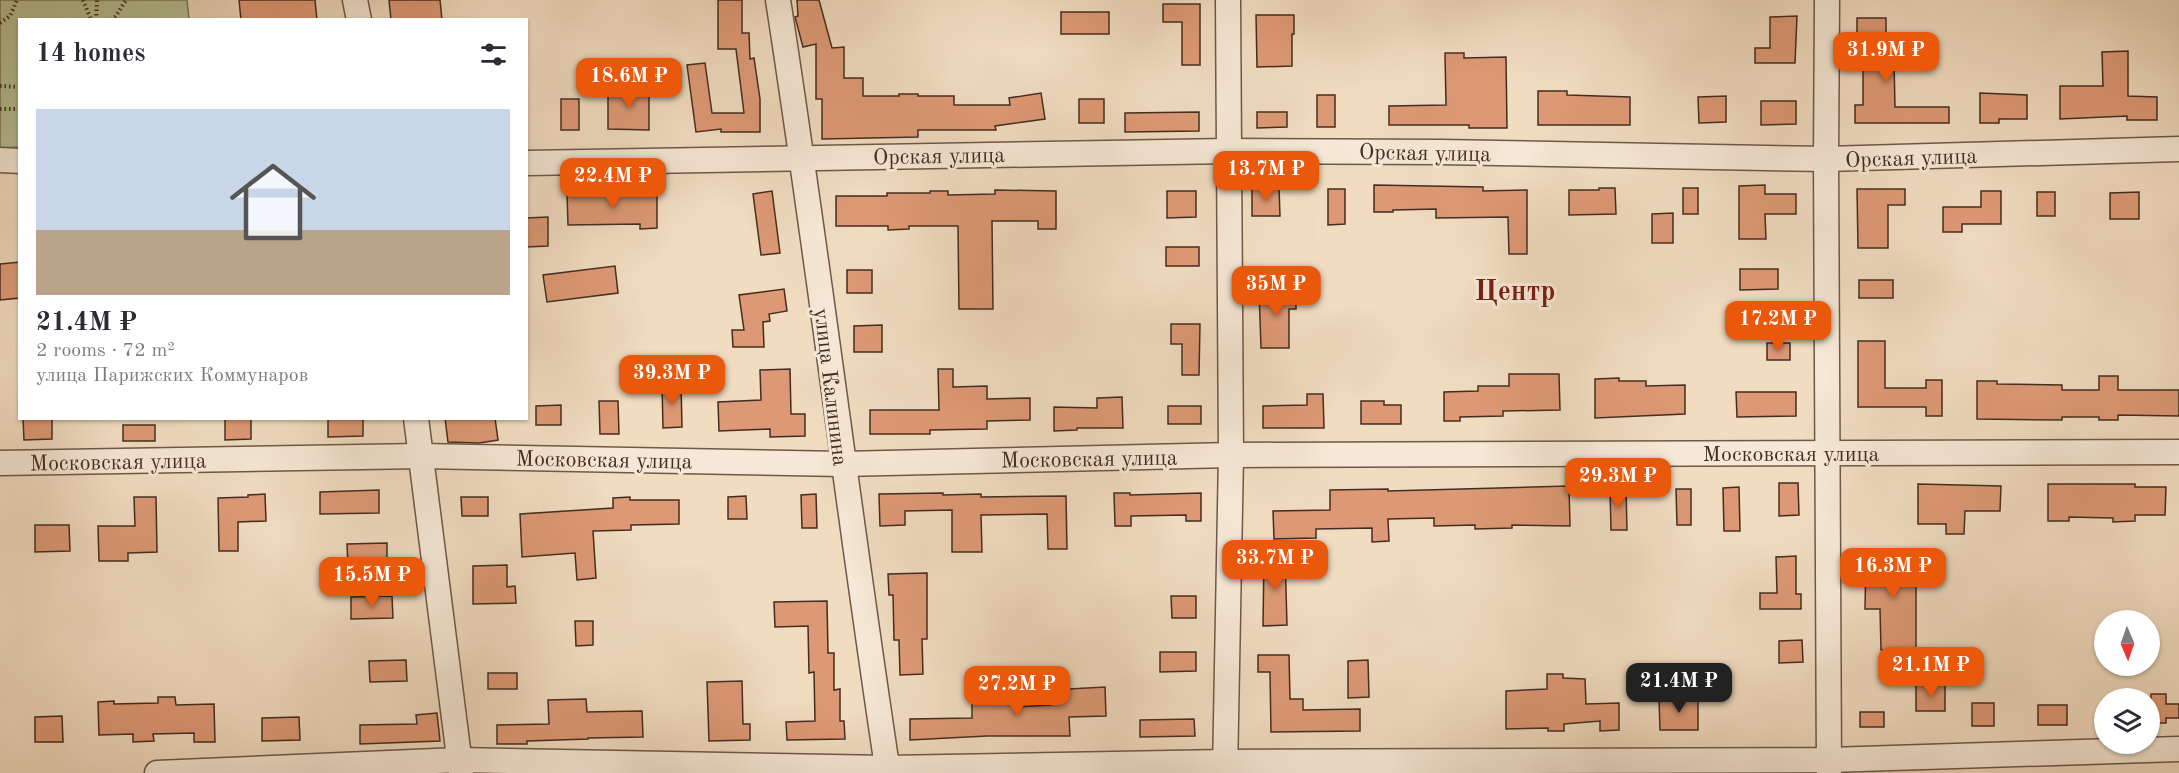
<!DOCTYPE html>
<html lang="en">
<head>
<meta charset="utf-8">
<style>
	:root { --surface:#fff; --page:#f2f2f3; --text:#2b2b33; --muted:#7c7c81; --line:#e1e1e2; --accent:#ea580c }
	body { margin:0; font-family:"Old Standard TT",serif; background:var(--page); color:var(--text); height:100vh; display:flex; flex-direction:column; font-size:22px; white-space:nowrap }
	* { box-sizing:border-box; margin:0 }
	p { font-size:20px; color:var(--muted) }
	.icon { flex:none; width:33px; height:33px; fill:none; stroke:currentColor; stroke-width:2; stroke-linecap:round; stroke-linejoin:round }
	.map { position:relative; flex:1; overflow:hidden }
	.side { position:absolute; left:18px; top:18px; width:510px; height:402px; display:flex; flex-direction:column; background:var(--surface); border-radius:0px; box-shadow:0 2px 4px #0004 }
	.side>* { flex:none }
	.needle { width:39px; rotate:178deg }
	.fabs { position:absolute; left:2094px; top:610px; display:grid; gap:12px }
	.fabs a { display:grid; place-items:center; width:66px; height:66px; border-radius:50%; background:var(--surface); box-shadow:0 2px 4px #0004; font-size:30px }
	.price { position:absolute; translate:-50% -51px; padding:0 14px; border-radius:12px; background:var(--accent); color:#fff; font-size:20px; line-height:39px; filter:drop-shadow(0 2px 3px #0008) }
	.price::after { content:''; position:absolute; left:50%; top:36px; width:18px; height:14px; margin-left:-9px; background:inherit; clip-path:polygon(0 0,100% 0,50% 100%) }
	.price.selected { background:#222; color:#fff }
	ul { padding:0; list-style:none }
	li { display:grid; align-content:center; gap:12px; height:318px; padding:0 18px }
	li+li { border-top:2px solid var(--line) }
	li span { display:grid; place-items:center; height:186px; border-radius:0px; color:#555 }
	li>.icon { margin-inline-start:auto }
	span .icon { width:108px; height:108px; fill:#fffc; stroke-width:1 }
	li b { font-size:26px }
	h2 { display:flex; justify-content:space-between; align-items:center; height:72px; padding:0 18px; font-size:26px }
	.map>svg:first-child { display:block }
	.green { fill:#b6c195; stroke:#7d765a; stroke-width:1.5 }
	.building { fill:#dd9975; stroke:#442c20; stroke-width:1.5 }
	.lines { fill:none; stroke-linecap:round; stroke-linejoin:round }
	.minor-casing { stroke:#6f5848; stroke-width:27 }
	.path { stroke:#442c20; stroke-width:4; stroke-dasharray:1.5 3; stroke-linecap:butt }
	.minor { stroke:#f6e8d6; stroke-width:24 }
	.labels { text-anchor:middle; stroke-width:6; stroke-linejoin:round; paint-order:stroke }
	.street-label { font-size:22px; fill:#442c20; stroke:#f6e8d6 }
	.district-label { font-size:28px; font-weight:bold; fill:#7a1f14; stroke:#f6e8d6 }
</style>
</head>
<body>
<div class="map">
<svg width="2179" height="773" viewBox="0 0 2179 773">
	<rect width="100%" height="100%" fill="#f1dcc0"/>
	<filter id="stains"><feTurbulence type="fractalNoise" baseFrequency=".00333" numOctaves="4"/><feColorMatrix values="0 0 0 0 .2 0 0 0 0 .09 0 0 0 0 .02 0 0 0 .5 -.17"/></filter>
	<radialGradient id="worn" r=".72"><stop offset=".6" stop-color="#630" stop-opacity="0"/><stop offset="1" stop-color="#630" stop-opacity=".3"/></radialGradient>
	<polygon class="green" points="0,0 187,0 189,19 20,20 19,147 0,148"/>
	<g class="building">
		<polygon points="239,0 315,0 317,20 241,20"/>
		<polygon points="389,0 440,0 442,20 391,20"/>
		<polygon points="718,0 742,0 742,33 749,33 750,59 754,58 760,99 760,132 721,132 721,129 696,132 687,65 705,63 712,113 744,113 736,49 718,49"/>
		<polygon points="797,0 819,0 832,48 844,47 844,78 863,78 863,96 899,96 899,94 918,94 918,96 954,96 954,105 1010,105 1009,98 1041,93 1045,119 995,126 996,130 918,130 918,137 822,139 822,99 816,99 816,44 803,47 795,17 798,16"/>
		<polygon points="1163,4 1200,4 1200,65 1182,65 1182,22 1163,22"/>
		<rect x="1061" y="12" width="48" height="22"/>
		<polygon points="1256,15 1294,15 1294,34 1292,34 1292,66 1257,67"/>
		<polygon points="1797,16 1795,63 1755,63 1755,48 1770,48 1770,17"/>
		<polygon points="1857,18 1886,18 1886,63 1894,63 1895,107 1949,107 1949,123 1855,123 1855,105 1863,105 1863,36 1857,36"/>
		<polygon points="2128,51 2128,96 2157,97 2157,120 2127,120 2127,116 2060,119 2060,86 2103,86 2102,52"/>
		<polygon points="1445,53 1464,53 1464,58 1506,57 1507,128 1469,128 1469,125 1389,125 1389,106 1446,105"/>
		<polygon points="649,88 649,130 608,129 608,91"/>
		<polygon points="1538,91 1567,91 1567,95 1630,97 1630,125 1538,125"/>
		<polygon points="1980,93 2027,95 2027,119 1999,119 1999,123 1980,123"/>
		<rect x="1317" y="95" width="18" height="32"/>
		<polygon points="1726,96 1726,122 1699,123 1698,97"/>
		<rect x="561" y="99" width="18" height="31"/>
		<rect x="1079" y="99" width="25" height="24"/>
		<polygon points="1761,101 1796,101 1796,124 1761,125"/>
		<polygon points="1199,112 1199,131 1125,132 1125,113"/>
		<polygon points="1257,112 1287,112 1287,127 1257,128"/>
		<polygon points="1374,185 1483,187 1483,191 1527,190 1527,254 1509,254 1508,217 1436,218 1436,209 1393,210 1393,212 1374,212"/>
		<polygon points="1765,185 1765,194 1796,194 1796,214 1765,214 1766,239 1739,239 1739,186"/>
		<polygon points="1252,187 1279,187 1280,216 1252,216"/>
		<polygon points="1599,188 1615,188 1616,214 1569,215 1569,190 1599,190"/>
		<rect x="1683" y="188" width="15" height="26"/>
		<polygon points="1328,189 1345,189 1345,224 1328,225"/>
		<polygon points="1857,189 1905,189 1905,205 1888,205 1888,248 1858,248"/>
		<polygon points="995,190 1056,191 1056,229 1038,229 1038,221 992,221 993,309 959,309 958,226 909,226 909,229 888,230 888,226 836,226 836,196 887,196 887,193 930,193 930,191 948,191 948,195 995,194"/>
		<polygon points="772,191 780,253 761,255 753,194"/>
		<polygon points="1167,191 1196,191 1196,217 1167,218"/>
		<polygon points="1981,191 2001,191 2001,224 1962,224 1962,232 1943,232 1943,207 1981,207"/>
		<rect x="2037" y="192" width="18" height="24"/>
		<polygon points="2139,192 2139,219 2110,219 2110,193"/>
		<polygon points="620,193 620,195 657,193 657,228 640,229 640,224 568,225 567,194"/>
		<polygon points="1673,213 1673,243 1652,243 1652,214"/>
		<polygon points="548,217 548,246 526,247 526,218"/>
		<rect x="1166" y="247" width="33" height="19"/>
		<polygon points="20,262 20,298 0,300 0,264"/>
		<polygon points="615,266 618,293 547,302 543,275"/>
		<polygon points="1740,269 1778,269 1778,289 1740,290"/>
		<rect x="847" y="270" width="25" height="23"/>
		<rect x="1859" y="280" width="34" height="18"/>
		<polygon points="784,289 787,311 769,314 770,321 763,322 764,347 733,347 732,330 744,330 739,295"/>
		<polygon points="1259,290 1296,290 1296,309 1289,309 1289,348 1261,348"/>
		<polygon points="1171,324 1200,324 1199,375 1182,375 1182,344 1171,344"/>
		<polygon points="882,325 882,352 854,352 854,326"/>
		<polygon points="1858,341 1885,341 1885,388 1926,388 1926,380 1942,380 1942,416 1926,416 1926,407 1858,407"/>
		<rect x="1767" y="343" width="23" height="17"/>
		<polygon points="790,369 791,414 805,414 805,436 770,437 770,429 719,431 718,402 761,400 760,370"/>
		<polygon points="938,369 953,369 953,387 987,386 987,399 1030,398 1030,420 987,421 987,429 930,430 930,434 870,434 870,410 939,410"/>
		<polygon points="1509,374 1559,374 1560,410 1503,411 1503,416 1460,417 1460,421 1444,421 1444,392 1478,391 1478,386 1509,386"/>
		<polygon points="2099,376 2118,376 2118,390 2179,390 2179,416 2118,415 2118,420 2099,420 2099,417 2062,417 2062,420 1977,419 1977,381 1997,381 1997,384 2062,385 2062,390 2099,390"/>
		<polygon points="1619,378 1619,381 1646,381 1646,386 1685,385 1685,414 1595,418 1595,379"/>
		<polygon points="662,384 681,384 682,427 663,428"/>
		<polygon points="1736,392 1796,392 1796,416 1737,417"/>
		<polygon points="1307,394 1323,394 1324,428 1263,428 1263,406 1307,405"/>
		<polygon points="1122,397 1123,428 1077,428 1077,430 1054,431 1054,407 1097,408 1097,398"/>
		<polygon points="599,401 618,401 619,434 600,434"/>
		<polygon points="1361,401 1384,401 1384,405 1401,405 1401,424 1361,424"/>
		<polygon points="561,405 561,425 536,425 536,406"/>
		<rect x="1168" y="406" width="33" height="18"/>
		<polygon points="23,418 52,418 52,439 24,440"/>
		<polygon points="225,418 251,418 251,439 225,440"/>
		<polygon points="328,418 363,418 363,436 328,437"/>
		<polygon points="445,418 495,418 498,440 479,443 448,442"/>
		<rect x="123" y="425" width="32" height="16"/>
		<polygon points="1779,483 1798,483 1799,515 1779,516"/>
		<polygon points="1918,484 2001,486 2000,511 1965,511 1964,534 1946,534 1946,524 1918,524"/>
		<polygon points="2048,484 2135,484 2135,487 2166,487 2165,515 2135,515 2135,521 2113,522 2113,518 2069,517 2069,521 2048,521"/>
		<polygon points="1569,486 1570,526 1512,525 1512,528 1475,529 1475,525 1434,526 1434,518 1388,519 1389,541 1372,542 1372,528 1316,529 1316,538 1274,539 1273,511 1330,510 1330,490 1388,489 1388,491"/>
		<polygon points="1739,487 1740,531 1724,531 1723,488"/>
		<polygon points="1610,488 1626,488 1627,530 1611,530"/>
		<polygon points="1676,489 1691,489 1691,525 1677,525"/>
		<polygon points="379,490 379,513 320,514 320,492"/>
		<polygon points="943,493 943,495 981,494 981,497 1066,496 1067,549 1048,549 1047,514 981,515 982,552 952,552 952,510 905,511 905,525 880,526 879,494"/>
		<polygon points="1114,493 1130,493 1130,495 1201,493 1201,521 1186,521 1186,515 1131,516 1131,526 1115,526"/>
		<polygon points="265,494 266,521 238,522 238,551 219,551 218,498 248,497 248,495"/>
		<polygon points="816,494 817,528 802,528 801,495"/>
		<polygon points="746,496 747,519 728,519 728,497"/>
		<polygon points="134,497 156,497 157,552 128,553 128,561 99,561 98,526 135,526"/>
		<polygon points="461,497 488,497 488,516 462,516"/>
		<polygon points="630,497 630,500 679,500 679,524 631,525 631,530 593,531 596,578 577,580 575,553 522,557 520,514 613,508 613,498"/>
		<polygon points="35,525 69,525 70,551 35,552"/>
		<polygon points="387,543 387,566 348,567 347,544"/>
		<polygon points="1285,555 1287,625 1263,626 1264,556"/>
		<polygon points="1866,555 1916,556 1916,649 1881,650 1880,609 1865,609"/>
		<polygon points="1796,556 1796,594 1801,594 1801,609 1760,609 1760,593 1777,593 1776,557"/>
		<polygon points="507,565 507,587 515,586 516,603 473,604 473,566"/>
		<polygon points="927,573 927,639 922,639 923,674 900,675 899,640 894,640 893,595 889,595 888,574"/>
		<polygon points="392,596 393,618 351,619 351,597"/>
		<polygon points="1171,596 1196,596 1196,618 1172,618"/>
		<polygon points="827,601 828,653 834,653 834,690 840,689 840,721 844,721 845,739 787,740 786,722 815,721 814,672 809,673 808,626 775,627 774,602"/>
		<polygon points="575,621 593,621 593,645 576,646"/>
		<polygon points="1802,640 1803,662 1779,663 1779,641"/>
		<polygon points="1160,652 1196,652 1196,671 1160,672"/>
		<polygon points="1258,655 1289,655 1290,699 1303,699 1303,710 1360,709 1360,731 1271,732 1270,672 1258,672"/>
		<polygon points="406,660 407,681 370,682 369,661"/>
		<polygon points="1368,660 1369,697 1348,698 1348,661"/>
		<rect x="488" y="673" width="29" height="16"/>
		<polygon points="1547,674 1563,674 1563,678 1585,679 1586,704 1619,703 1619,730 1600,731 1600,721 1564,724 1564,731 1548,731 1548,728 1506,729 1506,691 1547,689"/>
		<polygon points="742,681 743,724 750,724 750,740 709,741 707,682"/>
		<rect x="1916" y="685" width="29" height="26"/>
		<polygon points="1105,687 1106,716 1069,717 1070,736 987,736 910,740 910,719 972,718 972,701 1016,702 1016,707 1051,705 1051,690"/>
		<polygon points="2151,694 2166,694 2166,704 2179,704 2179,718 2166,718 2166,723 2150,723"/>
		<polygon points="158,697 175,697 176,705 214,704 215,742 194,742 194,733 153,734 154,741 133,742 133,734 99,735 98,702 114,701 114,704 158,703"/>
		<polygon points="1659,698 1698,700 1698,730 1660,730"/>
		<polygon points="586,699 587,712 642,711 643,737 588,738 588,739 527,741 527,744 497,744 497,725 549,724 548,700"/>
		<rect x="1972" y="703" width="22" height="23"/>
		<rect x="2038" y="705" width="29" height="20"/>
		<rect x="1860" y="712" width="24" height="15"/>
		<polygon points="437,713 440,741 360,744 360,725 417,724 416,715"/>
		<polygon points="62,716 63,742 35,742 35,717"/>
		<polygon points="299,717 300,740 262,741 262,718"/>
		<polygon points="1194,719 1195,736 1140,737 1140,720"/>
	</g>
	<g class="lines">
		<g class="minor-casing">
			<g id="minor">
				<polyline points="355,0 359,20"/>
				<path d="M778 0C818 257 849 516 888 773"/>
				<polyline points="1827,0 1826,159 1829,773"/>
				<polyline points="0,160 20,161"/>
				<polyline points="526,163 1228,151 1441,152 1826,159 2179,149"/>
				<polyline points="416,418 461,773"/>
				<polyline points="0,463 421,456 842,464 1231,455 2179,452"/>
				<polyline points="157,773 459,760 887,768 1225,762 1829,760 2179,749"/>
				<polyline points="1225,773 1231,455 1228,0"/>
			</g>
		</g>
		<g class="path">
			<polyline points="83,0 91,20"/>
			<polyline points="96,20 97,0"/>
			<polyline points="111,20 116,16 126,0"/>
			<polyline points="0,23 10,16 17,0"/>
			<polyline points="0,86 20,87"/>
			<polyline points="0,109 20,109"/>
		</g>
		<use href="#minor" class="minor"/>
	</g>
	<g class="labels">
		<g class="street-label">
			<text transform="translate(1425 152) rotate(1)" y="8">Орская улица</text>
			<text transform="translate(939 155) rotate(-1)" y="8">Орская улица</text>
			<text transform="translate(1911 157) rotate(-2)" y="8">Орская улица</text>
			<text transform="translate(832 387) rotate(83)" y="8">улица Калинина</text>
			<text x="1791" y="461">Московская улица</text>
			<text transform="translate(1089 458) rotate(-1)" y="8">Московская улица</text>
			<text transform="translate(604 459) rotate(1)" y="8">Московская улица</text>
			<text transform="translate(118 461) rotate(-1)" y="8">Московская улица</text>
		</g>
		<g class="district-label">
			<text x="1515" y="300">Центр</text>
		</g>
	</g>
	<rect width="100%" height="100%" filter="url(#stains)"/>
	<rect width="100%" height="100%" fill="url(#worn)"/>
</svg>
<div class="fabs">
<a><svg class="needle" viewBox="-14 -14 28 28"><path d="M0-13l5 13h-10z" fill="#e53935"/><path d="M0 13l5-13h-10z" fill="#7c7c81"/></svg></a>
<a><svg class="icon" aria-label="layers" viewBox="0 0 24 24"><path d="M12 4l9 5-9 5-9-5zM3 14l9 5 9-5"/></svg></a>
</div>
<b class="price" style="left:1886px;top:83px">31.9M ₽</b>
<b class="price" style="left:629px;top:109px">18.6M ₽</b>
<b class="price" style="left:1266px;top:202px">13.7M ₽</b>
<b class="price" style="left:613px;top:209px">22.4M ₽</b>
<b class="price" style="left:1276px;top:317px">35M ₽</b>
<b class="price" style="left:1778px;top:352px">17.2M ₽</b>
<b class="price" style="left:672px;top:406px">39.3M ₽</b>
<b class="price" style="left:1618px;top:509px">29.3M ₽</b>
<b class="price" style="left:1275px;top:591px">33.7M ₽</b>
<b class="price" style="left:1893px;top:599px">16.3M ₽</b>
<b class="price" style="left:372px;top:608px">15.5M ₽</b>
<b class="price" style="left:1931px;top:698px">21.1M ₽</b>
<b class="price selected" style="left:1679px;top:714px">21.4M ₽</b>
<b class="price" style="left:1017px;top:717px">27.2M ₽</b>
<section class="side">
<h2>14 homes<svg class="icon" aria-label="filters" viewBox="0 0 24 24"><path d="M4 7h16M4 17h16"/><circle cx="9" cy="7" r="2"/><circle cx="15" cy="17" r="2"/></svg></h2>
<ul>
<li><span style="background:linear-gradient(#c9d6e8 65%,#b9a48a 0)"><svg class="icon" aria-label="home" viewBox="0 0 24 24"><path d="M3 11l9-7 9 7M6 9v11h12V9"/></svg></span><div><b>21.4M ₽</b><p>2 rooms · 72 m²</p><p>улица Парижских Коммунаров</p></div></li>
</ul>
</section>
</div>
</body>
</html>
